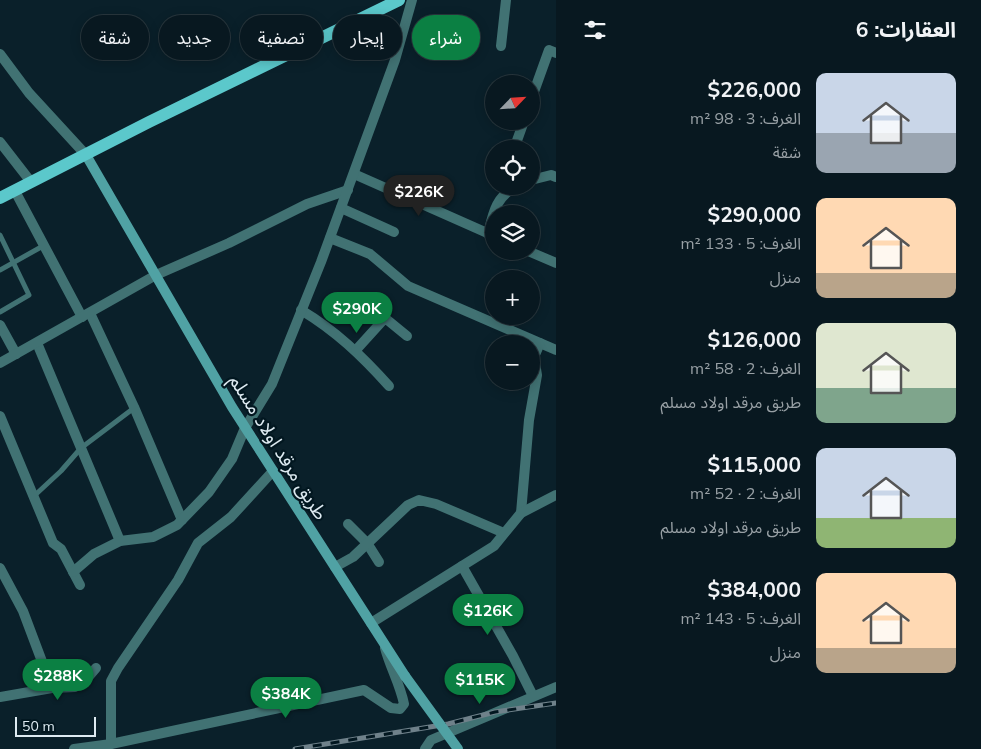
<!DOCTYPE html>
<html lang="ar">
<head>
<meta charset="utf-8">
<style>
	:root { --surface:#081820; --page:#112129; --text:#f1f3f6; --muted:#98a0a5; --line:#29373e; --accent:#0b8043 }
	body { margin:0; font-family:Mulish,"Noto Sans Arabic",sans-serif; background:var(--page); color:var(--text); direction:rtl; height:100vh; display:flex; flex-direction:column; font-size:19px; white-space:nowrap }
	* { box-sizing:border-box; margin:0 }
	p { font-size:16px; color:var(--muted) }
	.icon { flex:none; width:28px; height:28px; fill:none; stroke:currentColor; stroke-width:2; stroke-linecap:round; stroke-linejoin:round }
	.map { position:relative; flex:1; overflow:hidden; direction:ltr }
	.sheet { display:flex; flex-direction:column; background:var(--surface); width:425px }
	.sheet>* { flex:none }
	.banner { position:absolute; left:15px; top:15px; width:465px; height:45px; direction:rtl; display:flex; gap:10px }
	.needle { width:32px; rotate:65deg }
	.buttons { position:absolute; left:485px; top:75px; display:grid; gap:10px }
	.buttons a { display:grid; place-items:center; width:55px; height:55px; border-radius:50%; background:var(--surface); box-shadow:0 2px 12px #0003,0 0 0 1px var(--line); font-size:25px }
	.scale { position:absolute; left:15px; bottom:12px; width:81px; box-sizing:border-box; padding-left:5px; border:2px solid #deebf2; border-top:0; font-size:14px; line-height:18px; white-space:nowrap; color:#deebf2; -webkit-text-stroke:4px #021720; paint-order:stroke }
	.price { position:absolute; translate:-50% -42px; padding:0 11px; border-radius:18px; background:var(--accent); color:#fff; font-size:16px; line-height:32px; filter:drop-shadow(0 1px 2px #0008) }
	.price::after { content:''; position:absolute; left:50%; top:30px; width:15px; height:11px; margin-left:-8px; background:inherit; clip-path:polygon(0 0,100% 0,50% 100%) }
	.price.active { background:#222; color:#fff }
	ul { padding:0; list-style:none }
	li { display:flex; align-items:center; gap:15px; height:125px; padding:0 25px }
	li span { display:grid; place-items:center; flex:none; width:140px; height:100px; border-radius:10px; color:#555 }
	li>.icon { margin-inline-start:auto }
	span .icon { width:60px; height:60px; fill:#fffc; stroke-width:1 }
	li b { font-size:21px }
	h2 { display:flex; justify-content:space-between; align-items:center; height:60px; padding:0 25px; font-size:21px }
	.chip { padding:0 18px; border-radius:22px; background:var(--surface); box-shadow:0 2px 12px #0003,0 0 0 1px var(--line); font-size:18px; line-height:45px }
	.chip.active { background:var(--accent); color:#fff }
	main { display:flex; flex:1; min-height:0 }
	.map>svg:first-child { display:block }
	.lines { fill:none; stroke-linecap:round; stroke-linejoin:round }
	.lane { stroke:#417273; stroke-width:5 }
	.street { stroke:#417273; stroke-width:10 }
	.secondary { stroke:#50a2a4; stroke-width:10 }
	.primary { stroke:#5bc8cb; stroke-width:12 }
	.rail-casing { stroke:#6f818a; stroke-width:5 }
	.rail { stroke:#021720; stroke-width:3; stroke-dasharray:9; stroke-linecap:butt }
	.secondary-bridge { stroke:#50a2a4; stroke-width:10 }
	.labels { text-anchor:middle; stroke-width:4.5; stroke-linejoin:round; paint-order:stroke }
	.street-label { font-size:19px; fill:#deebf2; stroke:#021720 }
</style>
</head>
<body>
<main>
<section class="sheet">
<h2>العقارات: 6<svg class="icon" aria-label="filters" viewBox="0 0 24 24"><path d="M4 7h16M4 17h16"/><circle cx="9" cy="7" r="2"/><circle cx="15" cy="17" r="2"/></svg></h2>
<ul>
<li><span style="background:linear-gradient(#c9d6e8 60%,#9aa5b1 0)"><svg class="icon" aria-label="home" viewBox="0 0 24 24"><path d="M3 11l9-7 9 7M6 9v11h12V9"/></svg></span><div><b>$226,000</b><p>الغرف: 3 · 98 m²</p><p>شقة</p></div></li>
<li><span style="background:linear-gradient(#ffd9b3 75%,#b9a48a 0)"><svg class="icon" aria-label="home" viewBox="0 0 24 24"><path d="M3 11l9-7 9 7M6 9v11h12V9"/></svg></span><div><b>$290,000</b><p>الغرف: 5 · 133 m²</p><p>منزل</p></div></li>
<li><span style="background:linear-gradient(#dfe7d0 65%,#7fa58c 0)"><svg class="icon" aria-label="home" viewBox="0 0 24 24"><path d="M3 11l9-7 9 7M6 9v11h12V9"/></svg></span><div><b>$126,000</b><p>الغرف: 2 · 58 m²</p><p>طريق مرقد اولاد مسلم</p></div></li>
<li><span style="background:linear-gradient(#c9d6e8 70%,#8fb573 0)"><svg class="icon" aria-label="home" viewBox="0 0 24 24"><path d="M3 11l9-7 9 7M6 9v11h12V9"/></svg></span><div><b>$115,000</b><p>الغرف: 2 · 52 m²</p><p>طريق مرقد اولاد مسلم</p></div></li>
<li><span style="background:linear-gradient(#ffd9b3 75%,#b9a48a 0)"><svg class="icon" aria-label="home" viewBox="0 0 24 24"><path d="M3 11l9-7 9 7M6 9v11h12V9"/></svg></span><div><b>$384,000</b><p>الغرف: 5 · 143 m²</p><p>منزل</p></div></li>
</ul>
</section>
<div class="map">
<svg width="556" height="749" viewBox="0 0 556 749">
	<rect width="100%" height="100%" fill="#0a202a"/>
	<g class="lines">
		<g class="lane">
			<polyline points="0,235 29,295 0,312"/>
			<polyline points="0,270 43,246"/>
			<polyline points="34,496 61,471 81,448 134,408"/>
		</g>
		<g class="street">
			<polyline points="501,46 506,0"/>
			<polyline points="0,54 29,93 86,155"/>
			<polyline points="531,100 549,50 556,53"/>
			<polyline points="0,142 31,182"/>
			<polyline points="514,149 524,121"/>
			<polyline points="354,174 494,236"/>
			<polyline points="531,180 551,175 556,177"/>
			<polyline points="15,191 82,317"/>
			<polyline points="341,208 394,232"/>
			<path d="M488 234C493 213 496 196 517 186"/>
			<polyline points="330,238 370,254 408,286 556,350"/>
			<polyline points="528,251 556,263"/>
			<path d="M301 310C336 331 362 356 389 386"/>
			<polyline points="90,313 134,407 182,520"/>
			<polyline points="0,325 16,354"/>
			<polyline points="37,343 120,541"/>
			<polyline points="356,350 385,318 407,336"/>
			<polyline points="0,363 156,275 229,243 307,204 348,190"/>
			<polyline points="0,416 53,543 61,549 80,585"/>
			<polyline points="521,513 529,420 537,375 534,357 540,343"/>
			<polyline points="348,524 367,543 379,562"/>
			<polyline points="462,566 513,656 533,696"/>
			<polyline points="335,567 353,557 408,505 419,500 436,504 504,533"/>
			<polyline points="0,568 23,611 52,688"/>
			<polyline points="73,572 94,554 120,541 153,537 177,525 209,492 232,459 245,428 272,384 321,262 395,60 412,0"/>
			<polyline points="371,623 494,546 521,513 556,495"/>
			<polyline points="0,697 52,688 75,687 84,682 96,668"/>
			<polyline points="111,744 111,681 118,668 178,580 198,543 231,517 273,471"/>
			<path d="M74 749 111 744 364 690 391 708 400 709 404 704C400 684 390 667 385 648"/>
			<polyline points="425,749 431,740 556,687"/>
		</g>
		<polyline class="secondary" points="86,155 232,407 405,676"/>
		<polyline class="primary" points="0,198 149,122 399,0"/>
		<g class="rail-casing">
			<polyline id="rail" points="295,749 448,724 495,712 556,703"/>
		</g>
		<use href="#rail" class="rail"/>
		<polyline class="secondary-bridge" points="405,676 458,749"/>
	</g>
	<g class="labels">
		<g class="street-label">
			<text transform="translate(279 447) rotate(58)" y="7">طريق مرقد اولاد مسلم</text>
		</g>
	</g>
</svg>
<div class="buttons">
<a><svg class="needle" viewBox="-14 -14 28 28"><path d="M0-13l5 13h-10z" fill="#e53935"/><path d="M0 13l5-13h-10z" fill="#98a0a5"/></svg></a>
<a><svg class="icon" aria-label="locate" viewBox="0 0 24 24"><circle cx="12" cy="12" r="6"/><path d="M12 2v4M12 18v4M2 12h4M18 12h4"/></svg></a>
<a><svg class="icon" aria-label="layers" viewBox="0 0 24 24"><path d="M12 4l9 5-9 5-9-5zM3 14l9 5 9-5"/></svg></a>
<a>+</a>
<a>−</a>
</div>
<div class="scale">50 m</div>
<b class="price active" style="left:419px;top:217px">$226K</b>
<b class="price" style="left:357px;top:334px">$290K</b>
<b class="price" style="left:488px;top:636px">$126K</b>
<b class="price" style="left:58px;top:701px">$288K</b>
<b class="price" style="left:480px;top:705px">$115K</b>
<b class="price" style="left:286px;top:719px">$384K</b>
<div class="banner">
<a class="chip active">شراء</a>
<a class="chip">إيجار</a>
<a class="chip">تصفية</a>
<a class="chip">جديد</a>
<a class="chip">شقة</a>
</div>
</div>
</main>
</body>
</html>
